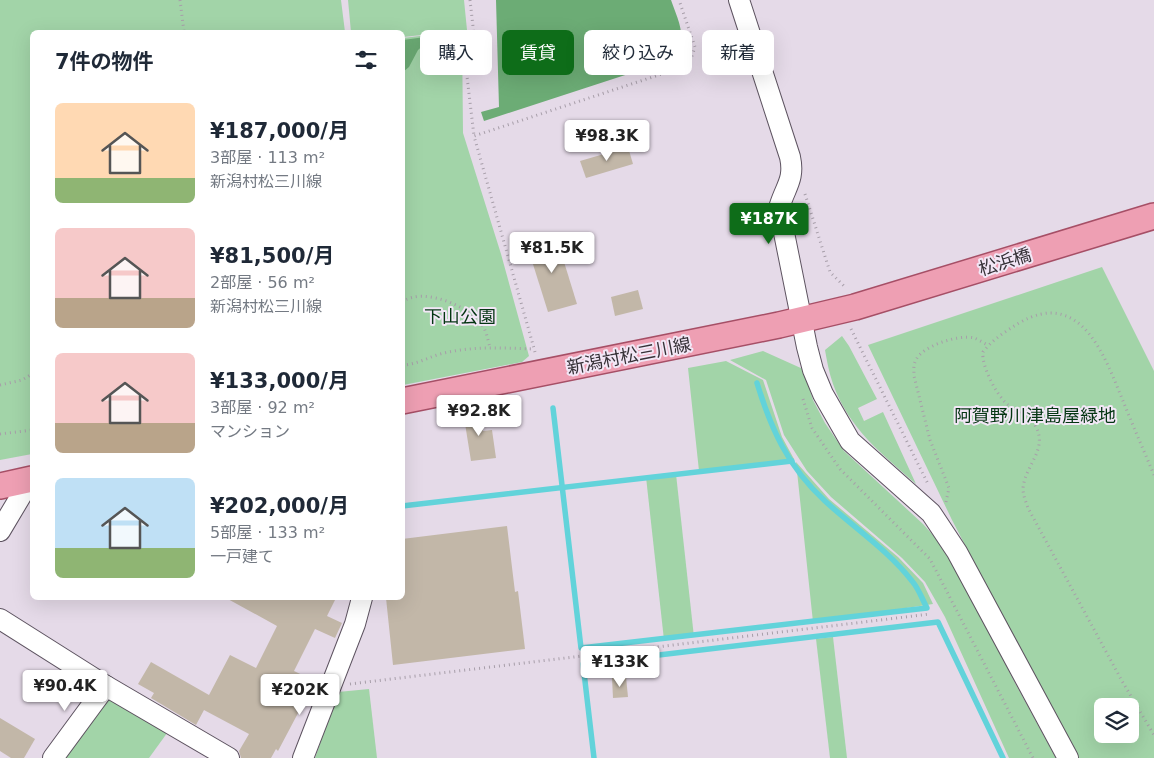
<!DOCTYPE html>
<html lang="ja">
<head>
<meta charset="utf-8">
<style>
	:root { --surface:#fff; --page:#f2f2f3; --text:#1f2937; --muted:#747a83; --accent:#0e6d19 }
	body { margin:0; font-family:"DejaVu Sans","Noto Sans JP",sans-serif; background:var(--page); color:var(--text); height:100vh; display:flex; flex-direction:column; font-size:19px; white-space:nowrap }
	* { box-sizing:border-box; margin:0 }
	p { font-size:16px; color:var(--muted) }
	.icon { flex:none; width:28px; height:28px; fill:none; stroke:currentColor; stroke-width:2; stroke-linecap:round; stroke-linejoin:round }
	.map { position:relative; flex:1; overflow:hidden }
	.details { position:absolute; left:30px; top:30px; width:375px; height:570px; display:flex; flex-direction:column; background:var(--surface); border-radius:8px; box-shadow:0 5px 20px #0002 }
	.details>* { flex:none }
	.hud { position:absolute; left:420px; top:30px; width:475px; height:45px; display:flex; gap:10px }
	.buttons { position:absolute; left:1094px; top:698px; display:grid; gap:10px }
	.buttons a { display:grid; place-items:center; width:45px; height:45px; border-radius:8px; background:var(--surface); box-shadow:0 5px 20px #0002; font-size:25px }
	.price { position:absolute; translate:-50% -42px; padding:0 11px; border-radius:5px; background:#fff; color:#222; font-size:16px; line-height:32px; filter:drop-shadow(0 1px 2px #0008) }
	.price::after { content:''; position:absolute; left:50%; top:30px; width:15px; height:11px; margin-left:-8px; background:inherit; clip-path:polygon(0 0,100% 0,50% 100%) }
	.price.selected { background:var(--accent); color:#fff }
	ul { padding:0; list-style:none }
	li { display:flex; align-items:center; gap:15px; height:125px; padding:0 25px }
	li span { display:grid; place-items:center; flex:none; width:140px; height:100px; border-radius:8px; color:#555 }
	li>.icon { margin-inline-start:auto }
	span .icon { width:60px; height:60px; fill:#fffc; stroke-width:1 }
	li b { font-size:21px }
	h2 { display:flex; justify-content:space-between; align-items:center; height:60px; padding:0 25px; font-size:21px }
	.pill { padding:0 18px; border-radius:8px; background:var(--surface); box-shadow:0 5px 20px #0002; font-size:18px; line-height:45px }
	.pill.selected { background:var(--accent); color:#fff }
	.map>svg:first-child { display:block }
	.green { fill:#a2d4a8; fill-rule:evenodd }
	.forest { fill:#6cac75 }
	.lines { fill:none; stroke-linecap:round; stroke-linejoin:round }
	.stream { stroke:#62d3da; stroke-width:5.5 }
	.building { fill:#c2b7a8 }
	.minor-casing { stroke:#5d5360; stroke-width:22 }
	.major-casing { stroke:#a64f66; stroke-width:28 }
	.path { stroke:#a79ea9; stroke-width:3; stroke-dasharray:1 4; stroke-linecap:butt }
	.minor { stroke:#fff; stroke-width:20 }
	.major { stroke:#ee9fb3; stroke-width:25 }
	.labels { text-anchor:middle; stroke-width:4; stroke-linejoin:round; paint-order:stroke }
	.street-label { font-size:18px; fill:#363137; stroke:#f2e7f6 }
	.park-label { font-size:18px; fill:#043512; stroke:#f2e7f6 }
</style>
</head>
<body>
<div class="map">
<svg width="1154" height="758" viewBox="0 0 1154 758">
	<rect width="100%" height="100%" fill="#e5dae8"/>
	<g class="green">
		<polygon points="0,0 341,0 345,32 32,32 32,454 0,460"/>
		<polygon points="348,0 464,0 467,30 403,37 402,32 351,32"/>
		<polygon points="462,31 463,133 501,254 529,356 522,362 403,385 403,38"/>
		<path d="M1102 267 1154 371V758H1076L952 520 868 345ZM1102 706H1130V734H1102Z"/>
		<path d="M842 336 849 346 877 399 858 408 864 421 883 412 916 484C882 454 849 429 833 384 829 373 827 361 825 350Z"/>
		<polygon points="763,351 803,369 813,400 825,423 844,451 923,524 950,554 1015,683 1056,758 1009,758 945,617 925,582 902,558 831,497 807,471 784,435 766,380 730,360"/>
		<polygon points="726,361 763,380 782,437 794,459 699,471 688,368"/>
		<polygon points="796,462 829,499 898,557 923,583 933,604 893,610 886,614 813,622"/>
		<polygon points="676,474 694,637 664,640 646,477"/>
		<polygon points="833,637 847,758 830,758 816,639"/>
		<polygon points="369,689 377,758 315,758 338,692"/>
		<polygon points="107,691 170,729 149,758 60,758"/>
	</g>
	<g class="forest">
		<path d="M496 0H671C676 15 689 40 676 54 673 58 666 61 662 63L484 121 481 112 499 107Z"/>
		<path d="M455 33 469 40C464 52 456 56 443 53L437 43 428 41 418 50 409 67 403 72V40Z"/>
	</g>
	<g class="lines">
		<g class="stream">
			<path d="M553 408 581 648 927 608C922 599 919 589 912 581 888 550 853 527 825 501 788 467 771 429 757 383"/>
			<polyline points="402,506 792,461"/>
			<polyline points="594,758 583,664 938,622 1003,758"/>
		</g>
	</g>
	<g class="building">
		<polygon points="628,147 633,164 586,178 580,161"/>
		<polygon points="556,236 577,304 548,312 527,245"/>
		<polygon points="638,290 643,309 615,316 611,297"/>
		<polygon points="480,409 483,431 492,430 496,458 471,461 463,411"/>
		<polygon points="507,526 515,592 518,591 525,649 393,665 386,598 402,598 402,539"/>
		<polygon points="226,598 336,598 327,616 342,623 335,638 315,629 294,671 315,681 278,751 276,749 271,758 241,758 239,751 249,734 204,710 196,725 151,698 154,693 138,684 151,662 209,695 230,655 256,668 277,626"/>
		<polygon points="626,677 628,697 613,698 612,678"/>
		<polygon points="0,718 35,739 24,758 11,758 0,751"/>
	</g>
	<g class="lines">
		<g class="minor-casing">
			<g id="minor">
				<path d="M739 0 790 157C795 180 785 187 779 208L807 347 813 370 823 394 850 441 931 513 957 552 1068 758"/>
				<polyline points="0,531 31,479"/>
				<polyline points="0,619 106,686 229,758"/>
				<polyline points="53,758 106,686"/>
				<polyline points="303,758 355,624 362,598"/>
			</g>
		</g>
		<g class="major-casing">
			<g id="major">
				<polyline points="402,401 779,325 855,307 1154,216"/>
				<polyline points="0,486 32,479"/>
			</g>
		</g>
		<g class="path">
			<polyline points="180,0 184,32"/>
			<polyline points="470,0 475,44 466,68 474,136"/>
			<polyline points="805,194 830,272 845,287"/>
			<path d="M402 302C423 286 473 307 484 328 487 334 488 341 490 347"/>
			<polyline points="851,329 928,484"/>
			<polyline points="535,352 474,136 689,65 695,47 679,0"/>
			<path d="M402 365C417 365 430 356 444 353 474 346 504 348 534 349"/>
			<polyline points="0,385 22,380 32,374"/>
			<polyline points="803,399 812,428 840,469 930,559 1033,758"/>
			<polyline points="0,434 32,430"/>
			<path d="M1154 475C1144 451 1133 426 1123 401 1105 357 1081 287 1019 323 1006 331 992 340 983 352 981 365 996 394 1006 403 1015 412 1030 415 1036 427 1048 450 1024 467 1023 489 1023 495 1026 502 1028 508L1122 681 1154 735"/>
			<path d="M946 502 949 488 930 440 914 376C914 370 913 365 916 360 922 346 959 334 974 338 978 339 983 343 988 345"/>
			<polyline points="350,684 930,614"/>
		</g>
		<use href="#minor" class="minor"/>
		<use href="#major" class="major"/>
	</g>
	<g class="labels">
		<g class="street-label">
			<text transform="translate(1005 262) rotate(-17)" y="6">松浜橋</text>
			<text transform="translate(629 356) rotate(-11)" y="6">新潟村松三川線</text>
		</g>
		<g class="park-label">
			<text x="460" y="323">下山公園</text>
			<text x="1035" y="422">阿賀野川津島屋緑地</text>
		</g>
	</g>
</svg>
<div class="buttons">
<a><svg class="icon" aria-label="layers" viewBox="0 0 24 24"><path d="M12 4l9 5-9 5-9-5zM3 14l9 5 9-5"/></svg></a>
</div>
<b class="price" style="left:607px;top:162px">¥98.3K</b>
<b class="price selected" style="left:769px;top:245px">¥187K</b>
<b class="price" style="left:552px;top:274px">¥81.5K</b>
<b class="price" style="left:479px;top:437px">¥92.8K</b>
<b class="price" style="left:620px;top:688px">¥133K</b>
<b class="price" style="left:65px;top:712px">¥90.4K</b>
<b class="price" style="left:300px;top:716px">¥202K</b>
<div class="hud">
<a class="pill">購入</a>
<a class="pill selected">賃貸</a>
<a class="pill">絞り込み</a>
<a class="pill">新着</a>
</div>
<section class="details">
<h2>7件の物件<svg class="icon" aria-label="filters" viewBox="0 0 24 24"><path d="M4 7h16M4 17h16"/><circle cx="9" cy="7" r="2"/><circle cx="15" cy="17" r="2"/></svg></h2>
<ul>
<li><span style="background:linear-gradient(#ffd9b3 75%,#8fb573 0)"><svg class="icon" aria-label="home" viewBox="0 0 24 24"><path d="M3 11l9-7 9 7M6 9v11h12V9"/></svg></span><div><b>¥187,000/月</b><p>3部屋 · 113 m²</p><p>新潟村松三川線</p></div></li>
<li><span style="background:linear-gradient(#f6c9c9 70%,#b9a48a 0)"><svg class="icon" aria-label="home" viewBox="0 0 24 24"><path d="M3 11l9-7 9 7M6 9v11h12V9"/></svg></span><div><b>¥81,500/月</b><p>2部屋 · 56 m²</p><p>新潟村松三川線</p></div></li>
<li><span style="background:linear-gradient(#f6c9c9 70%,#b9a48a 0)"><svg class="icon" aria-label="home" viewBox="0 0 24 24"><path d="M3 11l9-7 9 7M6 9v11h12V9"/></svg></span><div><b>¥133,000/月</b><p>3部屋 · 92 m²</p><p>マンション</p></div></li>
<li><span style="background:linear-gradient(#bfe0f5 70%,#8fb573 0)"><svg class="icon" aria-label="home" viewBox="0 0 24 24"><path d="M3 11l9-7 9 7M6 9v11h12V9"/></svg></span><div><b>¥202,000/月</b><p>5部屋 · 133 m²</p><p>一戸建て</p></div></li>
</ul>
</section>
</div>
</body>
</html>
